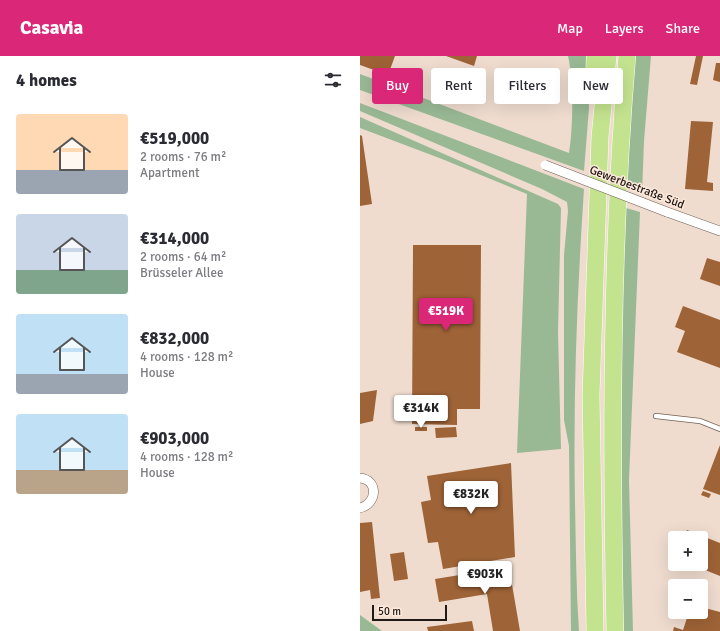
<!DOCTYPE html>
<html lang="en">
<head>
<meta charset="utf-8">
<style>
	:root { --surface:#fff; --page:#f7f7f7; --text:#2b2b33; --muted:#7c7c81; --accent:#db2777 }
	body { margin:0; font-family:Signika,sans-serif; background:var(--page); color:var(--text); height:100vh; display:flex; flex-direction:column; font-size:15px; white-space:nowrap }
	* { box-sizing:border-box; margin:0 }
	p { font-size:13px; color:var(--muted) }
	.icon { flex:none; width:22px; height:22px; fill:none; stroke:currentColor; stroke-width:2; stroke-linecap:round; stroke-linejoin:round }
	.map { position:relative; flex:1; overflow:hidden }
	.drawer { display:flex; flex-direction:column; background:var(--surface); width:360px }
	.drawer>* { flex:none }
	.top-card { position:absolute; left:12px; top:12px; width:288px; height:36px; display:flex; gap:8px }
	.buttons { position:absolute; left:308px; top:475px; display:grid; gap:8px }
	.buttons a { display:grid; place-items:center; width:40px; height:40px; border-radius:4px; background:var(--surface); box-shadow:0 4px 16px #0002; font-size:20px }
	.scale { position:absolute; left:12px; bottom:10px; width:75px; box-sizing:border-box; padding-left:4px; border:2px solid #201915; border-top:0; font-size:11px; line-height:14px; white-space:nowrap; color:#201915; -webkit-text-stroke:3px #fde9dc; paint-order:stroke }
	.price { position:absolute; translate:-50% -34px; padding:0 9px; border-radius:4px; background:#fff; color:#222; font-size:13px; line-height:26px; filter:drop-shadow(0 1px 2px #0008) }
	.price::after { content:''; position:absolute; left:50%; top:24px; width:12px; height:9px; margin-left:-6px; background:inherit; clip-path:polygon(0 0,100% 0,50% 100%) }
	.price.current { background:var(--accent); color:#fff }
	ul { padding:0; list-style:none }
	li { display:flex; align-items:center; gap:12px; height:100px; padding:0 16px }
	li span { display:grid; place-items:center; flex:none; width:112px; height:80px; border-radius:4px; color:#555 }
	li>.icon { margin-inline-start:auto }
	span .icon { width:48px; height:48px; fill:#fffc; stroke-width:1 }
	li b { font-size:17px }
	h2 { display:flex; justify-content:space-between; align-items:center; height:48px; padding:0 16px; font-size:17px }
	.pill { padding:0 14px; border-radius:4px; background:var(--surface); box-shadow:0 4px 16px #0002; font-size:14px; line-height:36px }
	.pill.current { background:var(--accent); color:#fff }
	header { display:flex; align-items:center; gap:24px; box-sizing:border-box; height:56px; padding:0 20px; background:var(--accent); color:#fff }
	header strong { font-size:19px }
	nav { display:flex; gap:22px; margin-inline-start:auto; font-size:14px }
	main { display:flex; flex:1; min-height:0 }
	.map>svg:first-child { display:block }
	.green { fill:#99b995 }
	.building { fill:#9e6336 }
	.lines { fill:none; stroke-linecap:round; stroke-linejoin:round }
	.lane-casing { stroke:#716055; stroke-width:6 }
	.street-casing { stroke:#716055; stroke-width:10 }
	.highway-casing { stroke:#fff; stroke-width:18 }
	.lane { stroke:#fff; stroke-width:4.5 }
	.street { stroke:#fff; stroke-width:9 }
	.highway { stroke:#c4e38f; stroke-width:17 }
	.street-bridge-casing { stroke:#716055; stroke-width:10; stroke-linecap:butt }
	.street-bridge { stroke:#fff; stroke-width:9 }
	.labels { text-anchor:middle; stroke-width:3; stroke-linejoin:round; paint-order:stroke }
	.street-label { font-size:12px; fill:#201915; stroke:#fde9dc }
</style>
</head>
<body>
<header>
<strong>Casavia</strong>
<nav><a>Map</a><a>Layers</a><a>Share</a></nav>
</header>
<main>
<section class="drawer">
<h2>4 homes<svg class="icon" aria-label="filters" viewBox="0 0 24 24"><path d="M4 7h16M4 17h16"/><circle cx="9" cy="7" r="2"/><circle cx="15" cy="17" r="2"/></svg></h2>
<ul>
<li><span style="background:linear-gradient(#ffd9b3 70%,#9aa5b1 0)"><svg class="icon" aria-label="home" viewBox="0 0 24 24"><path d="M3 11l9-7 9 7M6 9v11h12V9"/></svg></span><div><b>€519,000</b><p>2 rooms · 76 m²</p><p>Apartment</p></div></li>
<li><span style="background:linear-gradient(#c9d6e8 70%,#7fa58c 0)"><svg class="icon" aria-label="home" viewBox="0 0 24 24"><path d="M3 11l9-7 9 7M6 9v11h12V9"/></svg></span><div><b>€314,000</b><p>2 rooms · 64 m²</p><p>Brüsseler Allee</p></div></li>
<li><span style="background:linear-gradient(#bfe0f5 75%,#9aa5b1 0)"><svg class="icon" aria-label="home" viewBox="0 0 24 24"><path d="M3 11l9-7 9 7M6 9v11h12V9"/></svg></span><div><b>€832,000</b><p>4 rooms · 128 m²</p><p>House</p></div></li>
<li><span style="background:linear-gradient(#bfe0f5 70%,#b9a48a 0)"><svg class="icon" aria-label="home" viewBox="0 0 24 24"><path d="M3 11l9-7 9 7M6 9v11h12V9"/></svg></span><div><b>€903,000</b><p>4 rooms · 128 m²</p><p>House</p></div></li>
</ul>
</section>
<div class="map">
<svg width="360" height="575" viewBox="0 0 360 575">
	<rect width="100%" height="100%" fill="#efdccf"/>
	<g class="green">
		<path d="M208 0H228L229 52 224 115 0 34V18L209 97C213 72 214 25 208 0Z"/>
		<polygon points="275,0 291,0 284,85 282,138 266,131"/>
		<path d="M0 47 224 133C217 238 213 343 215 448 216 490 216 533 219 575H211L209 390 204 364V199L208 155 207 146 182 133 0 55Z"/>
		<polygon points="0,61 198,148 201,152 198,276 201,393 157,397 167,138 82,103 0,72"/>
		<polygon points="266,152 280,156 269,424 273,575 263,575 258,323"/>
		<polygon points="0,559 22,575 0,575"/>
	</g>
	<g class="building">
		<polygon points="0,0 35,0 28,19 0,9"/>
		<polygon points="86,0 117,0 114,10"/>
		<polygon points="336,0 343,0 337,29 330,28"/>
		<polygon points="356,7 360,7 360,26 353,24"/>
		<polygon points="331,65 353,66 347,126 353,127 353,135 325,133"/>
		<polygon points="0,79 2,80 12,148 0,150"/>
		<polygon points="53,189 121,189 120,353 97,353 97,369 52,368"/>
		<polygon points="347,202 360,206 360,230 340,223"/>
		<polygon points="323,250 360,264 360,312 317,296 325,275 315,271"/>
		<polygon points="17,334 13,365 0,368 0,337"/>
		<rect x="55" y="371" width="12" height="4"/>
		<polygon points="96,371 97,381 76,382 75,372"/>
		<polygon points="360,389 360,439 343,433"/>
		<polygon points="151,407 155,501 83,513 78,486 68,487 61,446 71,444 67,420"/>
		<polygon points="343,435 351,438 349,442 341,439"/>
		<polygon points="12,466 20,542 11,543 10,534 0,536 0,467"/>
		<polygon points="327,474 360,487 360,520 330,508 341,508 341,482 324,482"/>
		<polygon points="44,496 48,523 34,525 30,498"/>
		<polygon points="149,511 160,575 133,575 127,538 79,546 75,523"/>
		<polygon points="341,551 360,556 360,575 313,575 314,571 323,574 329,556 341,556"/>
		<polygon points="112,565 114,575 68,575 67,571"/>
	</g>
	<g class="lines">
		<g class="lane-casing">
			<polyline id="lane" points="296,360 340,365 360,373"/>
		</g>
		<g class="street-casing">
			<g id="street">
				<polyline points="307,156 360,175"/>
				<path d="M0 422C19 424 17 448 0 452"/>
			</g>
		</g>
		<g class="highway-casing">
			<g id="highway">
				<polyline points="234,34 235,0"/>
				<polyline points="235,575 231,339 240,81 248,0"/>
				<path d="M255 575C251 383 251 191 267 0"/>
			</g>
		</g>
		<use href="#lane" class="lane"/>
		<use href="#street" class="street"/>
		<use href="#highway" class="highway"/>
		<g class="street-bridge-casing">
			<polyline id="street-bridge" points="185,109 307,156"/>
		</g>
		<use href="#street-bridge" class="street-bridge"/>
	</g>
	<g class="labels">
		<g class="street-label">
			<text transform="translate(277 131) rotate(21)" y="4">Gewerbestraße Süd</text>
		</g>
	</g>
</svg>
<div class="buttons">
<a>+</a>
<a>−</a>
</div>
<div class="scale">50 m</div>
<b class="price current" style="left:86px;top:276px">€519K</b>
<b class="price" style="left:61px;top:373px">€314K</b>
<b class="price" style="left:111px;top:459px">€832K</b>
<b class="price" style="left:125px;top:539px">€903K</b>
<div class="top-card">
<a class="pill current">Buy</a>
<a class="pill">Rent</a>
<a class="pill">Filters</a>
<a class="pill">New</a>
</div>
</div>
</main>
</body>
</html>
